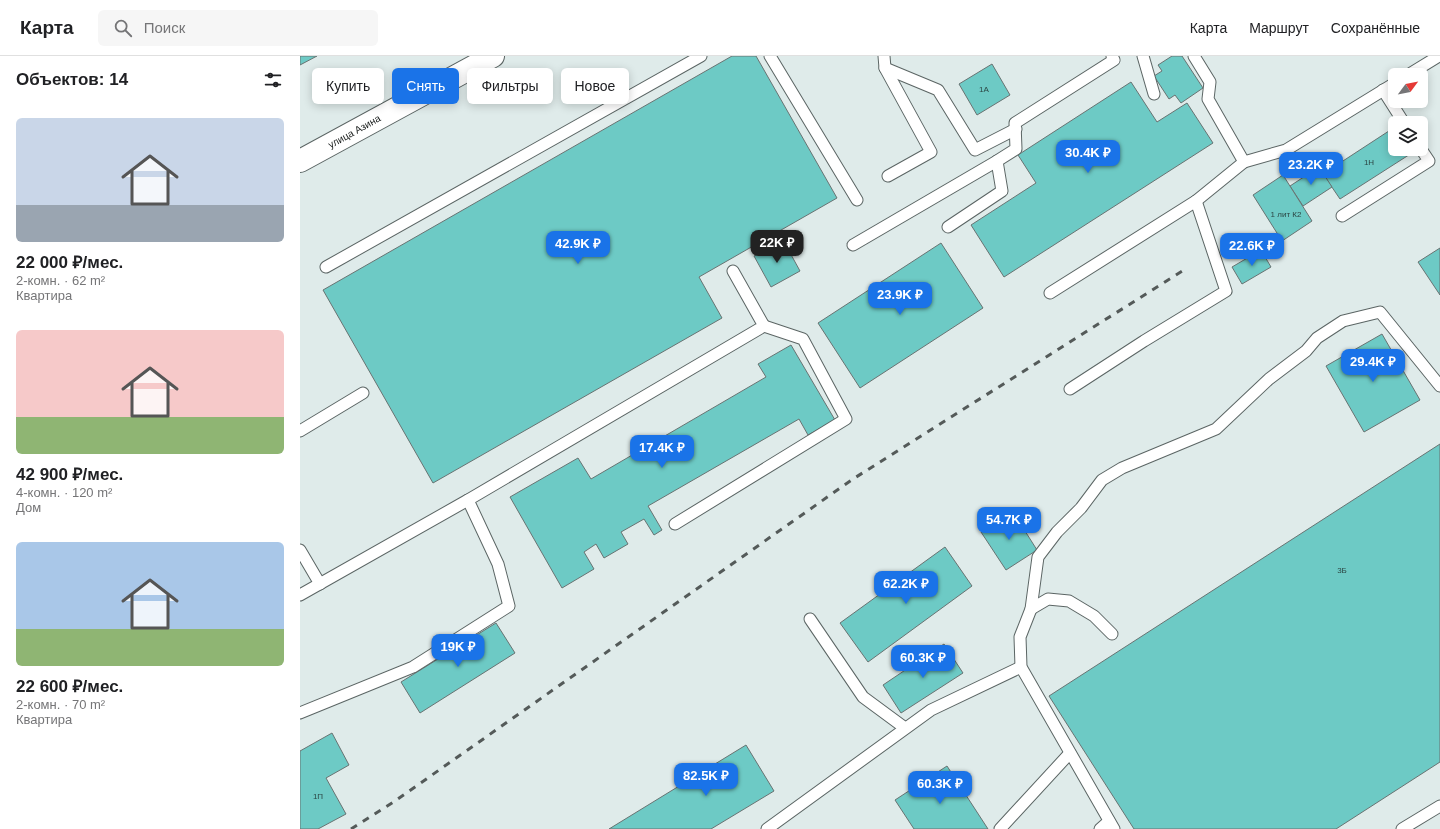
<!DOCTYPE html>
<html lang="ru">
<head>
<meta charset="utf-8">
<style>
	:root { --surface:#fff; --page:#f6f6f6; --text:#202124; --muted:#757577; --line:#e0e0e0; --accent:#1a73e8 }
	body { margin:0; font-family:Arial,sans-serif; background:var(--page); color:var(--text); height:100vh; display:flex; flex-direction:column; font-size:15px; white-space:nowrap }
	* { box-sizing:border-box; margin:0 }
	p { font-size:13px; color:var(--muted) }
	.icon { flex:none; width:22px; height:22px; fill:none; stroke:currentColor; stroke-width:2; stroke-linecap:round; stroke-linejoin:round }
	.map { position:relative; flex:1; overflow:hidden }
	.details { display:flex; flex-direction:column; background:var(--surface); width:300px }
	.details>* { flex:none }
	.guide { position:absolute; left:12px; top:12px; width:380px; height:36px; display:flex; gap:8px }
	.needle { width:26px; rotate:58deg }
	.tools { position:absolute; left:1088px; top:12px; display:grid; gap:8px }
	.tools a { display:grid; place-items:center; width:40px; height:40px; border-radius:6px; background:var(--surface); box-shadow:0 2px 10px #0003; font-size:20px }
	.price { position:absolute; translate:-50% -34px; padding:0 9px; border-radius:8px; background:var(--accent); color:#fff; font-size:13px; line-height:26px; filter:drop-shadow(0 1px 2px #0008) }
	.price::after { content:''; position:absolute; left:50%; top:24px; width:12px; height:9px; margin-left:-6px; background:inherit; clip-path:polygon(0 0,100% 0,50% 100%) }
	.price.current { background:#222; color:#fff }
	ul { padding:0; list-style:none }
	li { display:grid; align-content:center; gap:8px; height:212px; padding:0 16px }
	li span { display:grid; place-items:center; height:124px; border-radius:6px; color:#555 }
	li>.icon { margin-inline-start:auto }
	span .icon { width:72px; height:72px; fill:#fffc; stroke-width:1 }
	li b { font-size:17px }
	h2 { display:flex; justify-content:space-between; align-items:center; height:48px; padding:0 16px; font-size:17px }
	.tag { padding:0 14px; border-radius:6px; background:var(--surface); box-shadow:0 2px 10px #0003; font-size:14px; line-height:36px }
	.tag.current { background:var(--accent); color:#fff }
	header { display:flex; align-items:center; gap:24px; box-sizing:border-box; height:56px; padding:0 20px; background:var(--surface); border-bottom:1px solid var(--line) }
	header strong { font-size:19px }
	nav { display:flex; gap:22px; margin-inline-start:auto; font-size:14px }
	.search { width:280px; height:36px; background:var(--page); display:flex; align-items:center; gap:10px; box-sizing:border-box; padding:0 14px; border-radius:6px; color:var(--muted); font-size:15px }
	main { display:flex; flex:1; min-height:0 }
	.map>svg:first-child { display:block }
	.building { fill:#6dcac5; stroke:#687372 }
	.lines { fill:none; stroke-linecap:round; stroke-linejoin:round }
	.service-casing { stroke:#5b6564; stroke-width:13 }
	.primary-casing { stroke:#5b6564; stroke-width:24 }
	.service { stroke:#fff; stroke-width:11 }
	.primary { stroke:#fff; stroke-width:22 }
	.rail { stroke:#545a59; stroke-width:3; stroke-dasharray:7 7; stroke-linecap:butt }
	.labels { text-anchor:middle; stroke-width:3; stroke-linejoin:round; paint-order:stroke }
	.number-label { font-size:8px; fill:#2c4644 }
	.street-label { font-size:10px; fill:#161a19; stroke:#fff }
</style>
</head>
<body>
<header>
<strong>Карта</strong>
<div class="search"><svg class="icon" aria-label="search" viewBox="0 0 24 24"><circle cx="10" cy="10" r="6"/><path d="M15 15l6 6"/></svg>Поиск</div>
<nav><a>Карта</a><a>Маршрут</a><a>Сохранённые</a></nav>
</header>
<main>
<section class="details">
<h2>Объектов: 14<svg class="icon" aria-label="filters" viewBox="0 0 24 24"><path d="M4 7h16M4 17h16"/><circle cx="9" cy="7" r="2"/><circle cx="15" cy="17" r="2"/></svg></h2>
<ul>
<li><span style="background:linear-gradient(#c9d6e8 70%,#9aa5b1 0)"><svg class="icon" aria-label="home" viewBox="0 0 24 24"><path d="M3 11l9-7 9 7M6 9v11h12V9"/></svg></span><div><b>22 000 ₽/мес.</b><p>2-комн. · 62 m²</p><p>Квартира</p></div></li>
<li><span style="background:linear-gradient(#f6c9c9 70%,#8fb573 0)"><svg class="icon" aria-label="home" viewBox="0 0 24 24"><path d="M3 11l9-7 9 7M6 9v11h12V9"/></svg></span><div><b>42 900 ₽/мес.</b><p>4-комн. · 120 m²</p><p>Дом</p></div></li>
<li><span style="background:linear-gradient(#a9c7e8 70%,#8fb573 0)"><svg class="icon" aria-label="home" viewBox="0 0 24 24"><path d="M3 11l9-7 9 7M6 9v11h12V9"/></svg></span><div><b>22 600 ₽/мес.</b><p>2-комн. · 70 m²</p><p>Квартира</p></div></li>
</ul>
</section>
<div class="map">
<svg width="1140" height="773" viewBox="0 0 1140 773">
	<rect width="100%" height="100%" fill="#dfebea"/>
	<g class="building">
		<polygon points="0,0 17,0 0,9"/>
		<polygon points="432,0 456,0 537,142 399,221 422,262 133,427 23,234"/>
		<polygon points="872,0 882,0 903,32 881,47 875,39 869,43 854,20 862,15 858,9"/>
		<polygon points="692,8 710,39 677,59 659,28"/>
		<polygon points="831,26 857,66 887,47 913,87 704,221 671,169 736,127 718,99"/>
		<polygon points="1095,71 1095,93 1113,93 1115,95 1040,143 1023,118"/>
		<polygon points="1019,111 1032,131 1003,150 990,130"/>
		<polygon points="983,119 1012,165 982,185 953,139"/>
		<polygon points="483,184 500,215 471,231 454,200"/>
		<polygon points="641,187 683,252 560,332 518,267"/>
		<polygon points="1140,192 1140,239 1118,206"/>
		<polygon points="961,194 971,211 942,228 932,211"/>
		<polygon points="1082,278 1120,344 1064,376 1026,310"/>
		<polygon points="491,289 535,364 508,379 499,363 348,450 362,474 354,479 344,463 321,476 328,488 304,502 296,488 284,496 294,513 262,532 210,441 278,402 291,423 466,321 458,308"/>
		<polygon points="1140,388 1140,706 1036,773 834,773 749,640"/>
		<polygon points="713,456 737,494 706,514 681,476"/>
		<polygon points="645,491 672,530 568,606 540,567"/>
		<polygon points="196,567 215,597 120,657 101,626"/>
		<polygon points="644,588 663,617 601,657 583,629"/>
		<polygon points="32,677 49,709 26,722 46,758 18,773 0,773 0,695"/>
		<polygon points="446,689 474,735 411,773 309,773"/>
		<polygon points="647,710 688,773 614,773 595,744"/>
	</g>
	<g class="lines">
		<g class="service-casing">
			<g id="service">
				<polyline points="470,0 557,144"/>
				<polyline points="584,0 585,12 631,96 588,120"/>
				<polyline points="843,0 854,38"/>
				<polyline points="894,0 910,26 908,43 944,106"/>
				<polyline points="585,12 638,34 675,94 716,73"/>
				<polyline points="1108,19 1139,0"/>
				<polyline points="1083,34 1104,67"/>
				<polyline points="1042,160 1129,105 1121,93"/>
				<polyline points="648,171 702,135 697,105 716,93 715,67 814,4 812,0"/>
				<polyline points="553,189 697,105"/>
				<polyline points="26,211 401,0"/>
				<polyline points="750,237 896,145 944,106 986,94 1095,27"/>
				<polyline points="770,333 844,285 926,235 896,145"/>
				<polyline points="0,375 63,337"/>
				<polyline points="375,468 546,363 503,283 464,270"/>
				<polyline points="0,494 20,528"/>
				<polyline points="0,539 168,444"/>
				<polyline points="731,553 748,543 769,545 794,560 812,578"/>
				<polyline points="510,563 563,641 605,672"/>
				<polyline points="0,657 113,611 209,550 198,508 168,444 464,270 433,215"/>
				<polyline points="467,773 631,654 721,611"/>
				<polyline points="700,773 770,697"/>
				<polyline points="800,773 809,765"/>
				<polyline points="814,773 721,611 720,581 731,553 738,501 757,476 781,452 802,424 822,412 916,373 969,323 1006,295 1017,282 1043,265 1080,256 1140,330"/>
				<polyline points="1102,773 1140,750"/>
			</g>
		</g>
		<g class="primary-casing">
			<polyline id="primary" points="0,105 193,0"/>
		</g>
		<use href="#service" class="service"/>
		<use href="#primary" class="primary"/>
		<polyline class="rail" points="51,773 95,745 553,423 887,212"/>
	</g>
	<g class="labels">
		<g class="number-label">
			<text x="684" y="36">1А</text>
			<text x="1069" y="109">1Н</text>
			<text x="986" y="161">1 лит К2</text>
			<text x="1042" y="517">3Б</text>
			<text x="18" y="743">1П</text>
		</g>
		<g class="street-label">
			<text transform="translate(54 75) rotate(-29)" y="4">улица Азина</text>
		</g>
	</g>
</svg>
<div class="tools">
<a><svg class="needle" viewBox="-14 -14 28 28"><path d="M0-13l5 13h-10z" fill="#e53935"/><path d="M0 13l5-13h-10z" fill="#757577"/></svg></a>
<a><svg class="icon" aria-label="layers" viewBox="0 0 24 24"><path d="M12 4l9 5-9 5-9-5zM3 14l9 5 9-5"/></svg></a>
</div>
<b class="price" style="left:788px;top:118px">30.4K ₽</b>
<b class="price" style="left:1011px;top:130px">23.2K ₽</b>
<b class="price current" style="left:477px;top:208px">22K ₽</b>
<b class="price" style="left:278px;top:209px">42.9K ₽</b>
<b class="price" style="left:952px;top:211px">22.6K ₽</b>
<b class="price" style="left:600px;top:260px">23.9K ₽</b>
<b class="price" style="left:1073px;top:327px">29.4K ₽</b>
<b class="price" style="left:362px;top:413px">17.4K ₽</b>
<b class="price" style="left:709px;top:485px">54.7K ₽</b>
<b class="price" style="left:606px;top:549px">62.2K ₽</b>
<b class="price" style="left:158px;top:612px">19K ₽</b>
<b class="price" style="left:623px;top:623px">60.3K ₽</b>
<b class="price" style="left:406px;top:741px">82.5K ₽</b>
<b class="price" style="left:640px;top:749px">60.3K ₽</b>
<div class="guide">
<a class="tag">Купить</a>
<a class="tag current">Снять</a>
<a class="tag">Фильтры</a>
<a class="tag">Новое</a>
</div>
</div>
</main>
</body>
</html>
